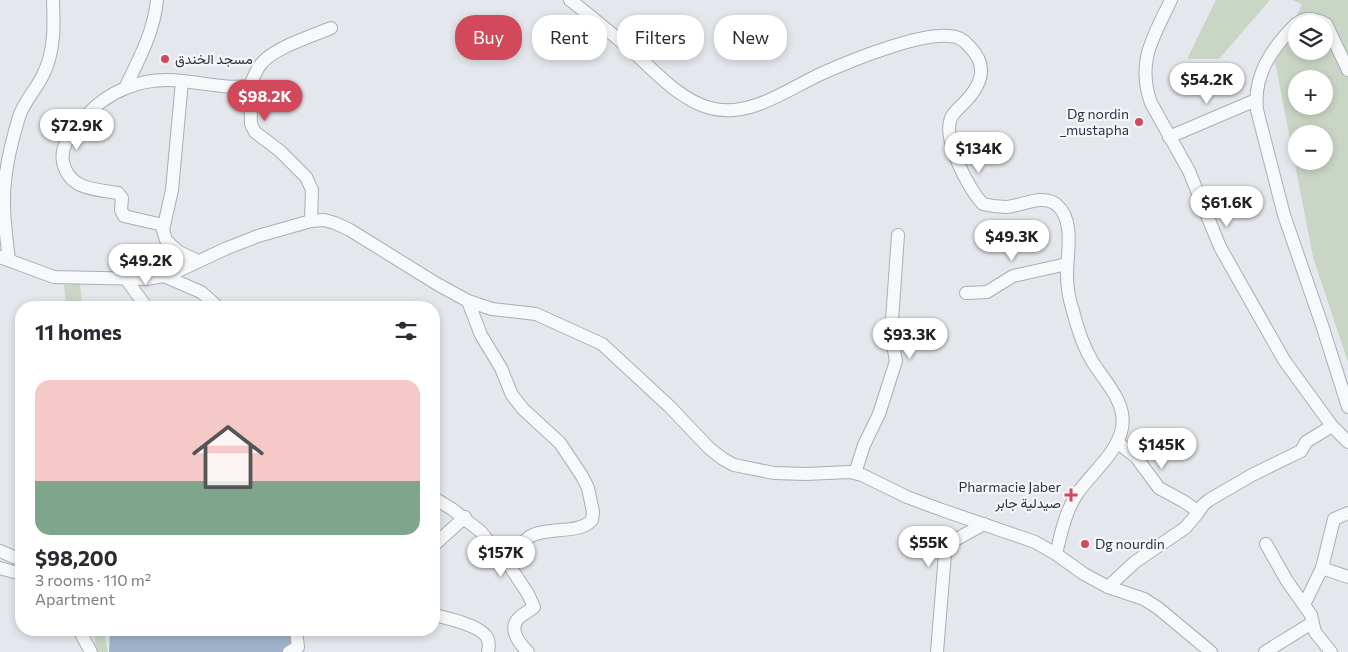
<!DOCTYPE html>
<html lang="en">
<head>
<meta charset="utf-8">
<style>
	:root { --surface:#fff; --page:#f2f2f3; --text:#2b2b33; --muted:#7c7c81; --accent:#d1495b }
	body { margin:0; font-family:Commissioner,Vazirmatn,sans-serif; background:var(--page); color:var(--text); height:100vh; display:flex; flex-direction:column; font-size:19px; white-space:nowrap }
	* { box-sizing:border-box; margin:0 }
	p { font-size:16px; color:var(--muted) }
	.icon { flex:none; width:28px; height:28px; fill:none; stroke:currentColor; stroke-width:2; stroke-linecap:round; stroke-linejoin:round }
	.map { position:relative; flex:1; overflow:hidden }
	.sheet { position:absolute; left:15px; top:301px; width:425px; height:335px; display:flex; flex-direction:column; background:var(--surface); border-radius:20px; box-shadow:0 2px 8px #0003 }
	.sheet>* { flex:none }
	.top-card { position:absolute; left:455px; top:15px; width:475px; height:45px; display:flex; gap:10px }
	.tools { position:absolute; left:1288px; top:15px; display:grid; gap:10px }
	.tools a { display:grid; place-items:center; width:45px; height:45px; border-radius:50%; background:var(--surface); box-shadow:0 2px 8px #0003; font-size:25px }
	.price { position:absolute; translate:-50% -42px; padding:0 11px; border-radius:18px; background:#fff; color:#222; font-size:16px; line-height:32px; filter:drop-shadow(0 1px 2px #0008) }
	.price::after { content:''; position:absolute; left:50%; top:30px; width:15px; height:11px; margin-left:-8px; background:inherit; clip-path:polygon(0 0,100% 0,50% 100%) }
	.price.on { background:var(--accent); color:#fff }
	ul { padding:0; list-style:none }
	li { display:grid; align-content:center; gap:10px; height:265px; padding:0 20px }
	li span { display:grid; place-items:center; height:155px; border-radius:15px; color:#555 }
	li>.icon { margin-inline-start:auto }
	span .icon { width:90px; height:90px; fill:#fffc; stroke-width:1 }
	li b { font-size:21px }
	h2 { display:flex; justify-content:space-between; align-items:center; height:60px; padding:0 20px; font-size:21px }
	.pill { padding:0 18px; border-radius:20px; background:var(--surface); box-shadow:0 2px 8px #0003; font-size:18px; line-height:45px }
	.pill.on { background:var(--accent); color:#fff }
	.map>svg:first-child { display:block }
	.green { fill:#c9d6c5; fill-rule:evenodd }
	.water { fill:#9fb4cc }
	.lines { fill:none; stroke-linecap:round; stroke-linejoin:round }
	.minor-casing { stroke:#a9aeb7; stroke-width:14 }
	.minor { stroke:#f7f8fa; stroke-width:12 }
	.poi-dot { fill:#d1495b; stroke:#f4f6f9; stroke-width:2 }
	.labels { text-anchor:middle; stroke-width:4.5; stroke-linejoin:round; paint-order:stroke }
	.poi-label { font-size:14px; fill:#2b3445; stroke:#f4f6f9; text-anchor:start }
</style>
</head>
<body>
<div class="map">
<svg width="1348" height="652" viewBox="0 0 1348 652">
	<rect width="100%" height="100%" fill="#e4e7ec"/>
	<g class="green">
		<polygon points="1216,0 1270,0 1219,59 1187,59"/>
		<path d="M1292 0H1348V362L1313 257 1275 62 1302 4ZM1296 24H1324V51H1296ZM1296 79H1324V106H1296ZM1296 134H1324V161H1296Z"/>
		<polygon points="80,284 82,307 46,307 66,303 64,285"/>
		<polygon points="93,630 104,630 108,652 97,652"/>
	</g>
	<polygon class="water" points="110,630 296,630 298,647 283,652 109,652"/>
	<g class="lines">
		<g class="minor-casing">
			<g id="minor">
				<path d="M570 0C591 16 611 33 631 50 655 71 678 99 710 108 750 119 789 88 823 73 852 60 919 33 949 36 957 36 964 40 969 46 990 67 981 86 963 104 958 109 954 112 951 118 942 139 969 190 983 204 991 206 998 207 1006 207 1022 206 1043 193 1057 205 1075 221 1067 252 1067 274 1067 286 1069 299 1073 311 1077 327 1083 346 1092 361 1104 381 1127 402 1122 428 1117 454 1091 473 1077 494 1065 512 1061 534 1056 554"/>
				<path d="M1171 0C1154 36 1136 61 1151 103L1189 171 1220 247 1284 360 1332 426 1348 442"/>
				<path d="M1296 24C1272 48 1253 75 1257 110L1284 215 1322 325 1348 407"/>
				<path d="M1297 24C1305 16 1316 19 1326 24L1348 70"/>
				<polyline points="182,81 172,190 163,230 166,240 171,245 179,252 198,261"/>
				<path d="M250 86C253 78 256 70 261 64 273 48 312 36 331 28"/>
				<path d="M125 88C139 59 154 32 157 0"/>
				<polyline points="1169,137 1256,100"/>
				<path d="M163 225 124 216 121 210 122 198 118 193C95 189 69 190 63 162 60 146 71 134 81 122 105 91 143 76 182 81 205 83 227 89 250 86L251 124 255 132 280 151 306 177 312 190 311 221"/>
				<polyline points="0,257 54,277 146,279 164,276 178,271 225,249 258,236 311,221 324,220 335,223 350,230 437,284 468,301 492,309 536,314 602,344 669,406 709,448 723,459 734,465 774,473 806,474 850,472 862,475 907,497 942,510 1035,542 1056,554 1084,574 1108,587 1144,599 1158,608 1211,652"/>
				<path d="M9 260C6 235 2 206 5 181 7 160 13 137 19 117 24 101 36 90 43 75 55 51 54 25 53 0"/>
				<polyline points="164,276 201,292 219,308"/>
				<polyline points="126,279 147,308"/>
				<polyline points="966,293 987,292 1013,276 1067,264"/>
				<path d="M468 301 481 335 501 368 512 395 523 409 560 443 582 476 588 488 593 512 592 520C579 535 546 526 529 537 521 543 515 557 509 565"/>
				<polyline points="1117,442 1136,457 1159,488 1183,501 1198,511"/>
				<polyline points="855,473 864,445 879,414 896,361 892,339 892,320 898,235"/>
				<path d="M434 498 452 509 480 531 509 565 528 594 534 607C530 611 524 613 520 617 507 628 519 643 528 652"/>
				<polyline points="1266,544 1287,581 1311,615 1315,632 1331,652"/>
				<polyline points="434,545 465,517"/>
				<polyline points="0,551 21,560"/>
				<polyline points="0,568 21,574"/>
				<polyline points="1322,568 1348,577"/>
				<polyline points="1108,587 1135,562 1185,528 1197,514 1203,505 1209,500 1252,475 1301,451 1306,442 1332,426"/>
				<polyline points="1304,605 1322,568 1334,519 1348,513"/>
				<path d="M434 615C447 618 478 625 486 636 490 641 489 647 488 652"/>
				<polyline points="79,630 91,652"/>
				<polyline points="289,652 298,647 296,630"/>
				<polyline points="937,652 945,554 953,541 984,524"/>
				<polyline points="1265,652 1312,623"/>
			</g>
		</g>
		<use href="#minor" class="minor"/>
	</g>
	<g class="poi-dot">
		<circle cx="165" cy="59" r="5"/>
		<circle cx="1139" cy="122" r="5"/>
		<path d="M1068.5 487.5h5v5h5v5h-5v5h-5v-5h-5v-5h5z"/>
		<circle cx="1085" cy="544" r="5"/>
	</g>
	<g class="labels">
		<g class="poi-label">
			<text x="175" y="64">مسجد الخندق</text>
			<text x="1129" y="119" text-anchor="end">Dg nordin<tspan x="1129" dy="16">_mustapha</tspan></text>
			<text x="1061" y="492" text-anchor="end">Pharmacie Jaber<tspan x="1061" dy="16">صيدلية جابر</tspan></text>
			<text x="1095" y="549">Dg nourdin</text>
		</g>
	</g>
</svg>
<div class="tools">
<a><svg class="icon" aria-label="layers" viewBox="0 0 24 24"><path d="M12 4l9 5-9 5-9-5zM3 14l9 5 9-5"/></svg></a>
<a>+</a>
<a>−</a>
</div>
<b class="price" style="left:1207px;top:105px">$54.2K</b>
<b class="price on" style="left:265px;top:122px">$98.2K</b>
<b class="price" style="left:77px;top:151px">$72.9K</b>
<b class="price" style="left:979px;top:174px">$134K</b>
<b class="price" style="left:1227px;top:228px">$61.6K</b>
<b class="price" style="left:1012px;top:262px">$49.3K</b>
<b class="price" style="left:146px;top:286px">$49.2K</b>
<b class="price" style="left:910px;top:360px">$93.3K</b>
<b class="price" style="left:1162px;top:470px">$145K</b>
<b class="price" style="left:929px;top:568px">$55K</b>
<b class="price" style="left:501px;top:578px">$157K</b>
<div class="top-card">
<a class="pill on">Buy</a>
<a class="pill">Rent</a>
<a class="pill">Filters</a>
<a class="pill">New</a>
</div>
<section class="sheet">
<h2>11 homes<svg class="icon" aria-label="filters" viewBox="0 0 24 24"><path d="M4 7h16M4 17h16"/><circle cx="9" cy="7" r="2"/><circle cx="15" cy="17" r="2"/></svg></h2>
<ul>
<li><span style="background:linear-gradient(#f6c9c9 65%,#7fa58c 0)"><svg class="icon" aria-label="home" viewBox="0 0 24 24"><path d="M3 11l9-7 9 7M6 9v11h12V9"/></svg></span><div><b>$98,200</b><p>3 rooms · 110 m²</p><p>Apartment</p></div></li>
</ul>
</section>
</div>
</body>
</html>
